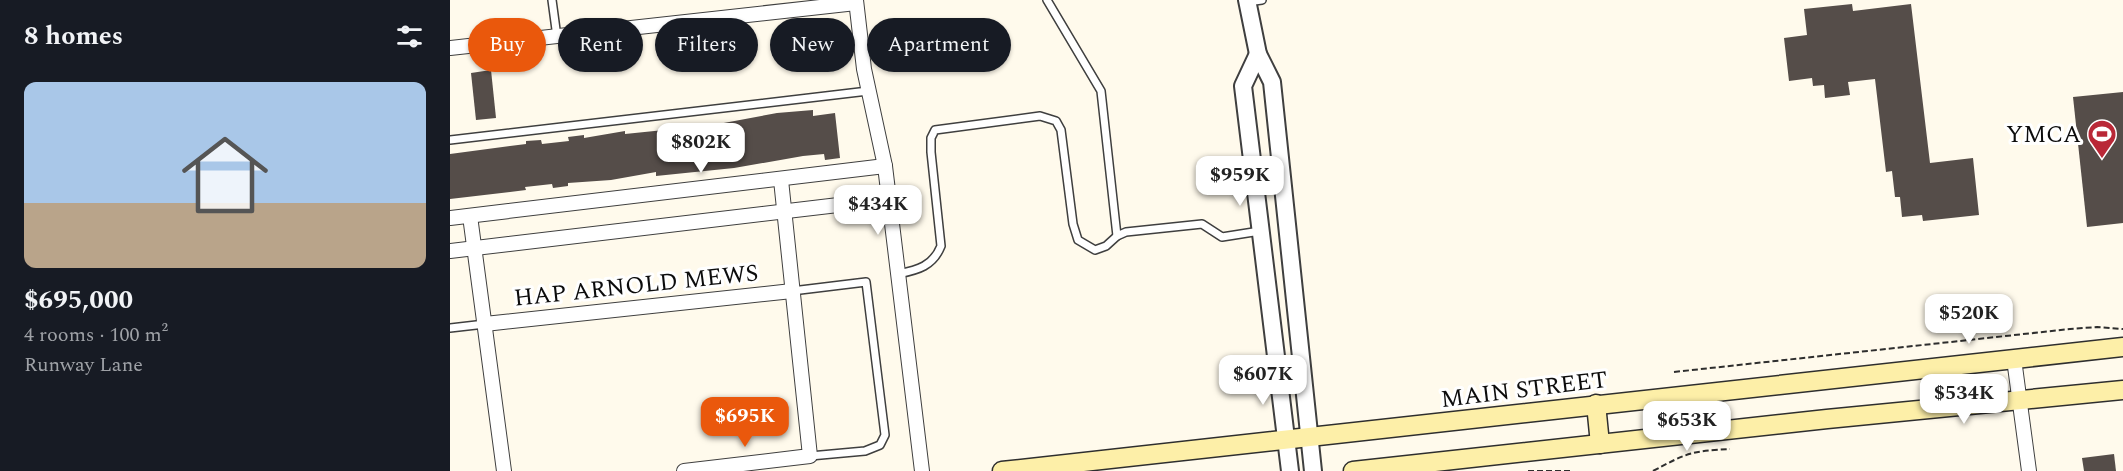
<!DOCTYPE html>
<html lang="en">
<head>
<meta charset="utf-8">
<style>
	:root { --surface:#171b24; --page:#20242c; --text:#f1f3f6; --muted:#9ea1a6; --line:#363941; --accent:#ea580c }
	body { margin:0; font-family:Spectral,serif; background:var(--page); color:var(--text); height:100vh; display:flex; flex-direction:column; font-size:22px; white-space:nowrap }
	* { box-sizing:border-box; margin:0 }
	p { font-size:20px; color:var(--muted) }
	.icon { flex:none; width:33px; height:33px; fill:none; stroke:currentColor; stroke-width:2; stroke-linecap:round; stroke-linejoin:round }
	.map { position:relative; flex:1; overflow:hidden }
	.details { display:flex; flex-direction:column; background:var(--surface); width:450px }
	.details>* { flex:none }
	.hud { position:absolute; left:18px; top:18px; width:570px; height:54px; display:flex; gap:12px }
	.price { position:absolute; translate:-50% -51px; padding:0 14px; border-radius:12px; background:#fff; color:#222; font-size:20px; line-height:39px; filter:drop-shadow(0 2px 3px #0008) }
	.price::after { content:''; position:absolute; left:50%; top:36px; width:18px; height:14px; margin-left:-9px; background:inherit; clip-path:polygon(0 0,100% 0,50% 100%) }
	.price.current { background:var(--accent); color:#fff }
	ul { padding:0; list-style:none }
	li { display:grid; align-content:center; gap:12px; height:318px; padding:0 24px }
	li+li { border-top:2px solid var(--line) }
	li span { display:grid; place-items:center; height:186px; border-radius:12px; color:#555 }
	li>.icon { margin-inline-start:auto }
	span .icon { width:108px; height:108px; fill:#fffc; stroke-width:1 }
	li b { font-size:26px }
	h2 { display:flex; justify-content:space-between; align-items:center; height:72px; padding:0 24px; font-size:26px }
	.chip { padding:0 21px; border-radius:27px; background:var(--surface); box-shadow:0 2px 4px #0004; font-size:21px; line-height:54px }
	.chip.current { background:var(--accent); color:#fff }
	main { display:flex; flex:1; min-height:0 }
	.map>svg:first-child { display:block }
	.building { fill:#554d49 }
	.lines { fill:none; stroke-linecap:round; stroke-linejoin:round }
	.service-casing { stroke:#3f3f3f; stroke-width:10 }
	.minor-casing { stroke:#3f3f3f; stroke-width:16 }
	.tertiary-casing { stroke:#3f3f3f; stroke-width:20 }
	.secondary-casing { stroke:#2e2e2e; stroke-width:21 }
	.path { stroke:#2e2e2e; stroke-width:2; stroke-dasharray:6 3; stroke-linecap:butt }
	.service { stroke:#fff; stroke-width:7 }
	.minor { stroke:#fff; stroke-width:14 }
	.tertiary { stroke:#fff; stroke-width:16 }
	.secondary { stroke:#fdefa8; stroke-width:18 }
	.labels { text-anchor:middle; stroke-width:6; stroke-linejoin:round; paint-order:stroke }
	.poi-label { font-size:24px; fill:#0c0c0c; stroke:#fff; text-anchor:end }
	.street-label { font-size:24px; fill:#0c0c0c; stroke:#fff }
</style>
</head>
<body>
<main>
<section class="details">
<h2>8 homes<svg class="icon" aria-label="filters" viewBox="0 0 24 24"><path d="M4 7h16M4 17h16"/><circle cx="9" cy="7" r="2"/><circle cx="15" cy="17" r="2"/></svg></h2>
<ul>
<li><span style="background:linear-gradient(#a9c7e8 65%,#b9a48a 0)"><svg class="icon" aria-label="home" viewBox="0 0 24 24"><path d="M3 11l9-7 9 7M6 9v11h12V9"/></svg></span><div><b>$695,000</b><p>4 rooms · 100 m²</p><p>Runway Lane</p></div></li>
</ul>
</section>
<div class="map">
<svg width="1673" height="471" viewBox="0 0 1673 471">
	<rect width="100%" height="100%" fill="#fffaec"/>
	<g class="building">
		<polygon points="1402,4 1403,11 1461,4 1480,163 1523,158 1529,215 1473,221 1472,215 1452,217 1450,197 1445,197 1442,171 1436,172 1425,79 1398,82 1400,95 1375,98 1374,85 1363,86 1362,78 1339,81 1334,38 1357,35 1354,9"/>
		<polygon points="41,70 46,118 26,120 21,73"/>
		<polygon points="1673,92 1673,223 1637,227 1623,97"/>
		<polygon points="363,110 363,116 385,113 390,158 375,160 374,154 353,156 284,168 206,176 206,172 161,180 118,183 118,186 103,188 102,184 75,187 76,190 0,199 0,154 76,144 76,141 91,140 92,144 119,141 118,137 134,135 134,138 175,131 175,134 263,125 327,113"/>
		<polygon points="1664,454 1666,471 1634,471 1632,458"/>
	</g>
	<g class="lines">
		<g class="service-casing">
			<g id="service">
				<polyline points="102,0 107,37"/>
				<polyline points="797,2 812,0"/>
				<polyline points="0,140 418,91"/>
				<polyline points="667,236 676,232 752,224 772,237 810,231"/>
				<path d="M448 274C468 270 483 266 491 246L481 152V138L485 130 590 116 606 121 611 130 623 224 628 240 645 250 656 246 667 236 651 91 597 0"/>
				<polyline points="342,291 416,282 435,435 430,445 415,451 360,456"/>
				<polyline points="0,328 35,324"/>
			</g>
		</g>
		<g class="minor-casing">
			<g id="minor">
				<polyline points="406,0 414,69 435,166 472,471"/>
				<polyline points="0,48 406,3"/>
				<polyline points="20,216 54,471"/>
				<polyline points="0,218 435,166"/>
				<polyline points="0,251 439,199"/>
				<polyline points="35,324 342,291"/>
				<polyline points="1564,359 1579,471"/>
				<polyline points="234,471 360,456 331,180"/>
			</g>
		</g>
		<g class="tertiary-casing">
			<g id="tertiary">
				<polyline points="797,0 808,54 822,82 863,471"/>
				<polyline points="808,54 793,86 840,471"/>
			</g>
		</g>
		<g class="secondary-casing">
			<g id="secondary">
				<polyline points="1146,404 1150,444"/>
				<polyline points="552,471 1673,347"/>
				<polyline points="903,471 1377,419 1673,390"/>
			</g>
		</g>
		<g class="path">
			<polyline points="1224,372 1620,329 1647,327 1673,329"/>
			<polyline points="1078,471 1122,471"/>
			<path d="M1203 471C1237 453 1241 451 1280 449"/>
		</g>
		<use href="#service" class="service"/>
		<use href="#minor" class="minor"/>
		<use href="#tertiary" class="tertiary"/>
		<use href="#secondary" class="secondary"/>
	</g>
	<defs>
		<g id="stadium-pin" transform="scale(1.5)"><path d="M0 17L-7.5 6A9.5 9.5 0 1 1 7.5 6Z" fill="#b92837" stroke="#fff"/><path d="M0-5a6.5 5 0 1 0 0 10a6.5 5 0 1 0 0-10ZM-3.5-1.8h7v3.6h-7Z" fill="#fff"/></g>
	</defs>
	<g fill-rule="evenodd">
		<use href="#stadium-pin" x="1652" y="134"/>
	</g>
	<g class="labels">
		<g class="poi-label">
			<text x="1631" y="142">YMCA</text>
		</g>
		<g class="street-label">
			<text transform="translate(186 285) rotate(-6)" y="8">HAP ARNOLD MEWS</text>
			<text transform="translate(1074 389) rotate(-7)" y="8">MAIN STREET</text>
		</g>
	</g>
</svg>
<b class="price" style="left:251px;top:174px">$802K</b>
<b class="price" style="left:790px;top:207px">$959K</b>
<b class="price" style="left:428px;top:236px">$434K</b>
<b class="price" style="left:1519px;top:345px">$520K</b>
<b class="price" style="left:813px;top:406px">$607K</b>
<b class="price" style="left:1514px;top:425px">$534K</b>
<b class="price current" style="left:295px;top:448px">$695K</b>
<b class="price" style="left:1237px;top:452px">$653K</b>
<div class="hud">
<a class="chip current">Buy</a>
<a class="chip">Rent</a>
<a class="chip">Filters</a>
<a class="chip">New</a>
<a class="chip">Apartment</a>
</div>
</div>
</main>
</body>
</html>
